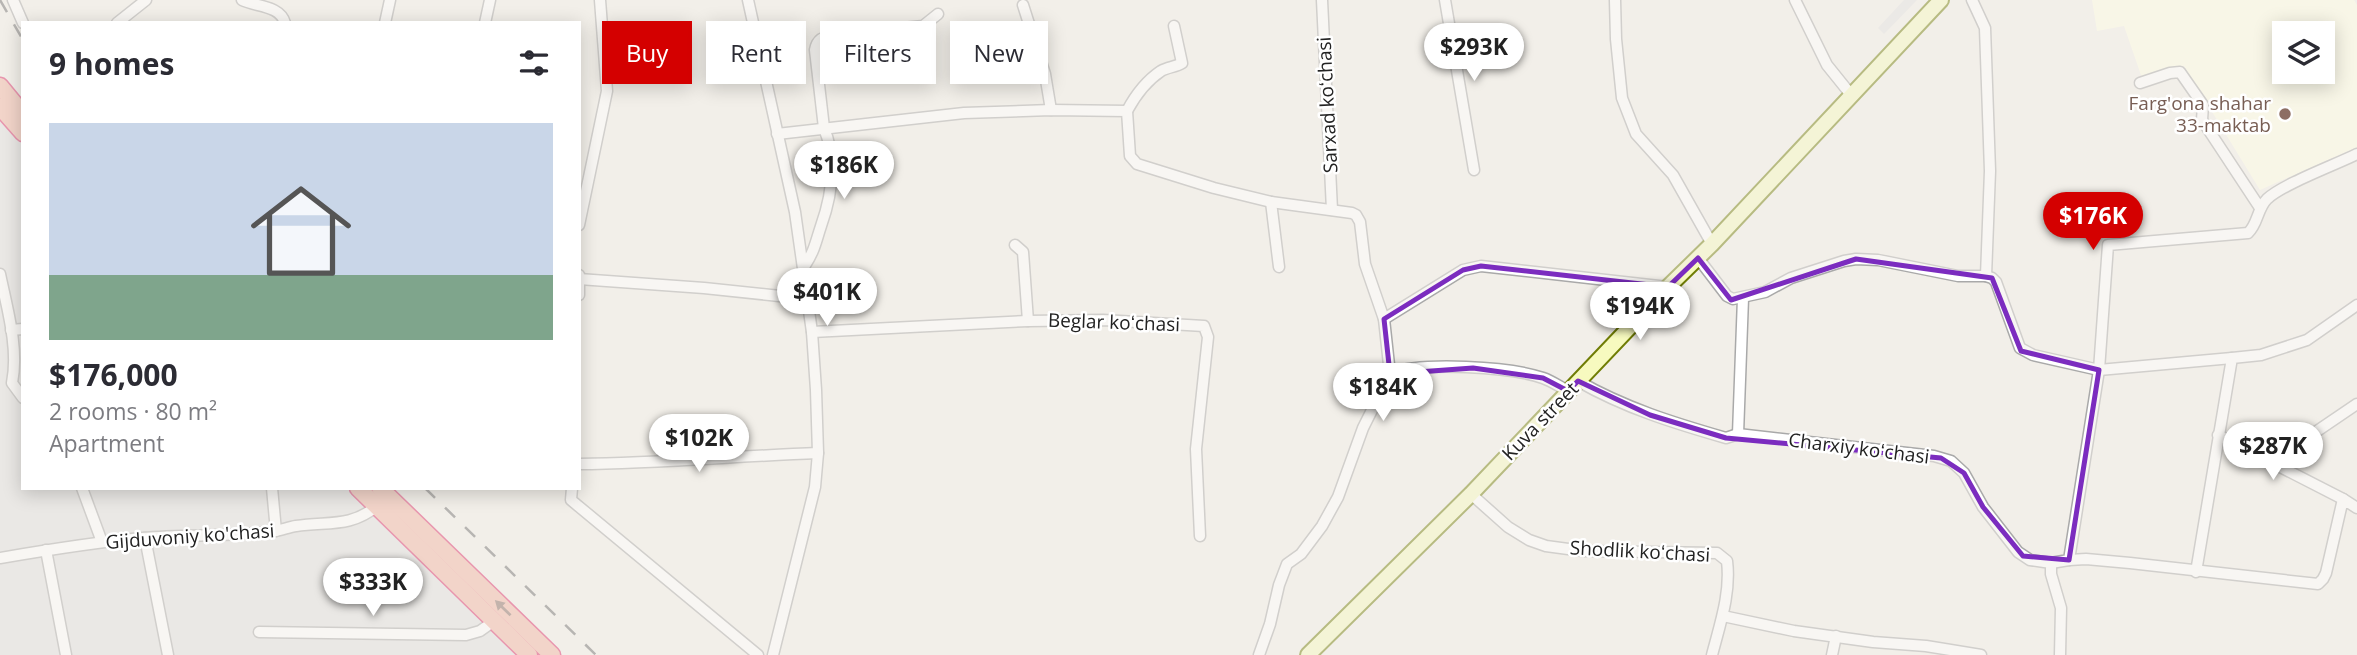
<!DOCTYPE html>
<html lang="en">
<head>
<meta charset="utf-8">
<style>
	:root { --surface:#fff; --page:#f2f2f3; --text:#2b2b33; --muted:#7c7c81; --line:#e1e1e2; --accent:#d40000 }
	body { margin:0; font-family:"Open Sans",sans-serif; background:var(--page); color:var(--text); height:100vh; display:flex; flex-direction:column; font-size:26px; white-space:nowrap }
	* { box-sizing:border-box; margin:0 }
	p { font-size:23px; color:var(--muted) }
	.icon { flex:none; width:38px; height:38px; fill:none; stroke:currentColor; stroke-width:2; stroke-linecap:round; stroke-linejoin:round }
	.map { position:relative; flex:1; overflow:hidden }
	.drawer { position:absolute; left:21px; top:21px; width:560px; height:469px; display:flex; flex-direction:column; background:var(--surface); border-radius:0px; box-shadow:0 4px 18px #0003 }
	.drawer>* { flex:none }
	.guide { position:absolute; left:602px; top:21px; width:665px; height:63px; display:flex; gap:14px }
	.fabs { position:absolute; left:2272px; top:21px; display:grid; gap:14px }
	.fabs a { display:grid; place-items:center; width:63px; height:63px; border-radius:0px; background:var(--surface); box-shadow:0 4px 18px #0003; font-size:35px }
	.price { position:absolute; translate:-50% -60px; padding:0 16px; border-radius:24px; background:#fff; color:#222; font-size:23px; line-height:46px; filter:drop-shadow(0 2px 4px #0008) }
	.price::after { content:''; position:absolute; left:50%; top:42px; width:21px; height:16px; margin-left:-10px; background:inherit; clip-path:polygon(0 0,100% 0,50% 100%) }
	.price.active { background:var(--accent); color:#fff }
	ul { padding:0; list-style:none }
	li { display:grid; align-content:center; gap:14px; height:371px; padding:0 28px }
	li+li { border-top:2px solid var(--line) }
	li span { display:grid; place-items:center; height:217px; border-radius:0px; color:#555 }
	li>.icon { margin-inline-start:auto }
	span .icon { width:126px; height:126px; fill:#fffc; stroke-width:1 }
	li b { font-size:30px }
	h2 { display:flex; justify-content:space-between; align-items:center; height:84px; padding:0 28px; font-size:30px }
	.pill { padding:0 24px; border-radius:0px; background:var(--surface); box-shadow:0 4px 18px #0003; font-size:24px; line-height:63px }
	.pill.active { background:var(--accent); color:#fff }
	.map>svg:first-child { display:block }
	.residential { fill:#e0dfdf }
	.education { fill:#ffffe5; fill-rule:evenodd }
	.parking { fill:#e2e2e2 }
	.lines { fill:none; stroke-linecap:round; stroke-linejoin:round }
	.minor-casing { stroke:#a9a9a9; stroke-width:13 }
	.secondary-casing { stroke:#707d05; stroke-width:18 }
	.trunk-casing { stroke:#dc2a67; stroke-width:19 }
	.minor { stroke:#fff; stroke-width:10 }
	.secondary { stroke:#f7fabf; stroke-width:14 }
	.trunk { stroke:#f2b4a3; stroke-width:16 }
	.rail { stroke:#707070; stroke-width:2.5; stroke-dasharray:14 14; stroke-linecap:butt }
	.oneway { fill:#8a6b62 }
	.marked { fill:none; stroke:#7b2cbf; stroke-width:5; stroke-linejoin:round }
	.education-dot { fill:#8d6e63; stroke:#fff; stroke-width:2.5 }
	.labels { text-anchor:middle; stroke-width:5; stroke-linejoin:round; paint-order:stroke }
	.education-label { font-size:19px; fill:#785e54; stroke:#fff; text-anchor:end }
	.street-label { font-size:19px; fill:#222; stroke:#fff }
</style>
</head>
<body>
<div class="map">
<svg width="2357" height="655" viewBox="0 0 2357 655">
	<rect width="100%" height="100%" fill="#f2efe9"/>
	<polygon class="residential" points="0,115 23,139 23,488 369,488 534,655 0,655"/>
	<path class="education" d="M2092 0H2354L2357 5V147L2260 190 2184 66 2143 81 2124 26 2097 31ZM2284 33H2322V72H2284Z"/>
	<polygon class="parking" points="1904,0 1917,0 1884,34 1878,28"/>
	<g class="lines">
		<g class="minor-casing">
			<g id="minor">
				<polyline points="13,0 23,23"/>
				<path d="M242 0C256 7 280 5 285 23"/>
				<polyline points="748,0 795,212 812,332 816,390 818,453 815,487 773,655"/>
				<polyline points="1322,0 1332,210"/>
				<polyline points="1445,0 1474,170"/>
				<polyline points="1615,0 1616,39 1622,98 1636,134 1673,175 1712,244"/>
				<polyline points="1795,0 1827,65 1852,96"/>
				<polyline points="1023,5 1045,74 1051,110"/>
				<polyline points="117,23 146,0"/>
				<polyline points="385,23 390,0"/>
				<polyline points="485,23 490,0"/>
				<polyline points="2140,83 2170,73 2180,72 2203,105 2202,120 2260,208"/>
				<path d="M1127 111C1135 96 1146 81 1161 71 1168 67 1176 67 1182 63L1174 26"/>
				<polyline points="777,134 964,113 1051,110 1127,111 1130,156 1137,164 1214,188 1271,202 1352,213 1356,215 1360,222 1365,264 1384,319 1390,374 1363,428 1338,497 1322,526 1301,554 1287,564 1279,585 1270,624 1259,655"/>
				<polyline points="1271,202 1279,267"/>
				<polyline points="579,225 607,91 600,0"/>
				<polyline points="1015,245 1023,252 1028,321"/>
				<polyline points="1698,258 1727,296 1733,299 1765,292 1791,278 1844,261 1856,259 1878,260 1958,276 1986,276 1990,171 1985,28 1972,0"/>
				<path d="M804 267C815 250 815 244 821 226 832 195 837 160 824 128L815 50C817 39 823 37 833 35L923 26 938 14"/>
				<path d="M0 274C7 308 19 348 12 383L23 398"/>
				<polyline points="579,275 579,295"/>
				<polyline points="1986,276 1992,278 1996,282 2020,348 2033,355 2099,370 2232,358"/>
				<polyline points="579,279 704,288 808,299"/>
				<polyline points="1384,319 1463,270 1481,266 1668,287"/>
				<polyline points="11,330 23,329"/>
				<polyline points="812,332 1028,321 1103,320 1204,326 1208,337 1196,449 1200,536"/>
				<path d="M1390 374C1421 361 1511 367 1543 378 1552 381 1560 387 1568 391"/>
				<path d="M1578 381C1625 408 1674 423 1726 438L1738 434 1934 456 1951 461 1964 473 1983 507 2018 552 2030 560 2051 563V574L2061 608 2060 655"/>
				<polyline points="1738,434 1743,298"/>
				<polyline points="2218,435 2343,499"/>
				<polyline points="2270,463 2357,404"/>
				<path d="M579 464C659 463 738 456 818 453"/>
				<polyline points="82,488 102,542"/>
				<polyline points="272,488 276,531"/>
				<polyline points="572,488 571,500 758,655"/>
				<path d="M1471 494 1508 527 1529 540 1546 546 1583 551 1717 553 1727 561C1731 593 1720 624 1712 655"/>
				<polyline points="145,538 168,655"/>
				<polyline points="46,550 66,655"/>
				<path d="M0 558C47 550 95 542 142 538 186 534 232 537 275 531 282 530 289 527 296 526 328 521 350 528 377 506"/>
				<polyline points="2069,560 2086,559 2130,563 2318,584 2323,579 2326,573 2343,499 2357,508"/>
				<path d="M2051 563 2069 560 2099 370 2108 245 2248 233C2258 224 2257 209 2267 199 2283 184 2335 165 2357 154"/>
				<polyline points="2196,572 2232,358 2261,355 2307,340 2357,305"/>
				<polyline points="1723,616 1794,631 1873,642 1926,646 1981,655"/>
				<polyline points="259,632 466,635 480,631 494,621"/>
				<polyline points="1832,655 1836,636"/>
			</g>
		</g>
		<g class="secondary-casing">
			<polyline id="secondary" points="1308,655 1471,494 1668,287 1712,244 1941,0"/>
		</g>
		<g class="trunk-casing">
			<g id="trunk">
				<polyline points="0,86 23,114"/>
				<polyline points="0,107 23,133"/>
				<polyline points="358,488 529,655"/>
				<polyline points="380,488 552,655"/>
			</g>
		</g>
		<use href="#minor" class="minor"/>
		<use href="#secondary" class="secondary"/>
		<use href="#trunk" class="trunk"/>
		<g class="rail">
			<polyline points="0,0 23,40"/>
			<polyline points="425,488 596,655"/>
		</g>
	</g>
	<defs><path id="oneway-solid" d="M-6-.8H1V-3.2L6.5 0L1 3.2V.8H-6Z" transform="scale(1.75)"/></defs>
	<use class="oneway" href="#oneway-solid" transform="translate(503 608) rotate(-136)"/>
	<path d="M0 0H2357V655H0ZM1698 258 1731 300 1856 259 1992 278 2021 351 2099 370 2069 560 2023 556 1983 507 1964 473 1941 458 1726 438 1650 415 1578 381 1568 391 1543 378 1473 368 1390 374 1384 319 1463 270 1481 266 1668 287Z" fill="#f2efe9" fill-opacity=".55" fill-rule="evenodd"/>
	<path class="marked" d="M1698 258 1731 300 1856 259 1992 278 2021 351 2099 370 2069 560 2023 556 1983 507 1964 473 1941 458 1726 438 1650 415 1578 381 1568 391 1543 378 1473 368 1390 374 1384 319 1463 270 1481 266 1668 287Z"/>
	<circle class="education-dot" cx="2285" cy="114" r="7"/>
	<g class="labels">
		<g class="education-label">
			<text x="2271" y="110">Farg'ona shahar<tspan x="2271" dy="22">33-maktab</tspan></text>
		</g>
		<g class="street-label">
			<text transform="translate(1327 105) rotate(-93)" y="7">Sarxad koʻchasi</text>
			<text transform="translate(1114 322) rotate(2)" y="7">Beglar koʻchasi</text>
			<text transform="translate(1540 421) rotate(-46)" y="7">Kuva street</text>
			<text transform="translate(1859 448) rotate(7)" y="7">Charxiy koʻchasi</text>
			<text transform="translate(190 536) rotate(-4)" y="7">Gijduvoniy ko'chasi</text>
			<text transform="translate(1640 551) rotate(3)" y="7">Shodlik koʻchasi</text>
		</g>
	</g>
</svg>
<div class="fabs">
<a><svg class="icon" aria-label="layers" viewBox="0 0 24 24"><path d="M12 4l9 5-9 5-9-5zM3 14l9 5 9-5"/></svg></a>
</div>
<b class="price" style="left:1474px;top:83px">$293K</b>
<b class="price" style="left:844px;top:201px">$186K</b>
<b class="price active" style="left:2093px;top:252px">$176K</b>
<b class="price" style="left:827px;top:328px">$401K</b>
<b class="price" style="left:1640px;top:342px">$194K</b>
<b class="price" style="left:1383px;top:423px">$184K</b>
<b class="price" style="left:699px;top:474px">$102K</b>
<b class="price" style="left:2273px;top:482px">$287K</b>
<b class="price" style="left:373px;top:618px">$333K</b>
<div class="guide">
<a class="pill active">Buy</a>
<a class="pill">Rent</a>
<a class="pill">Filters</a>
<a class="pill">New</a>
</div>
<section class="drawer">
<h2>9 homes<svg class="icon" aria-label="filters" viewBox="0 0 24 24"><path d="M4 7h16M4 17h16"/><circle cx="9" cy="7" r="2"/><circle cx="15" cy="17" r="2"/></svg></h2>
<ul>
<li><span style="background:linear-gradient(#c9d6e8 70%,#7fa58c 0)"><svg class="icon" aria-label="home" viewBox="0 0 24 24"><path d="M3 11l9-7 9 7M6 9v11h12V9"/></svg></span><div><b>$176,000</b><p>2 rooms · 80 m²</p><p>Apartment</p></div></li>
</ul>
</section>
</div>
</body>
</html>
